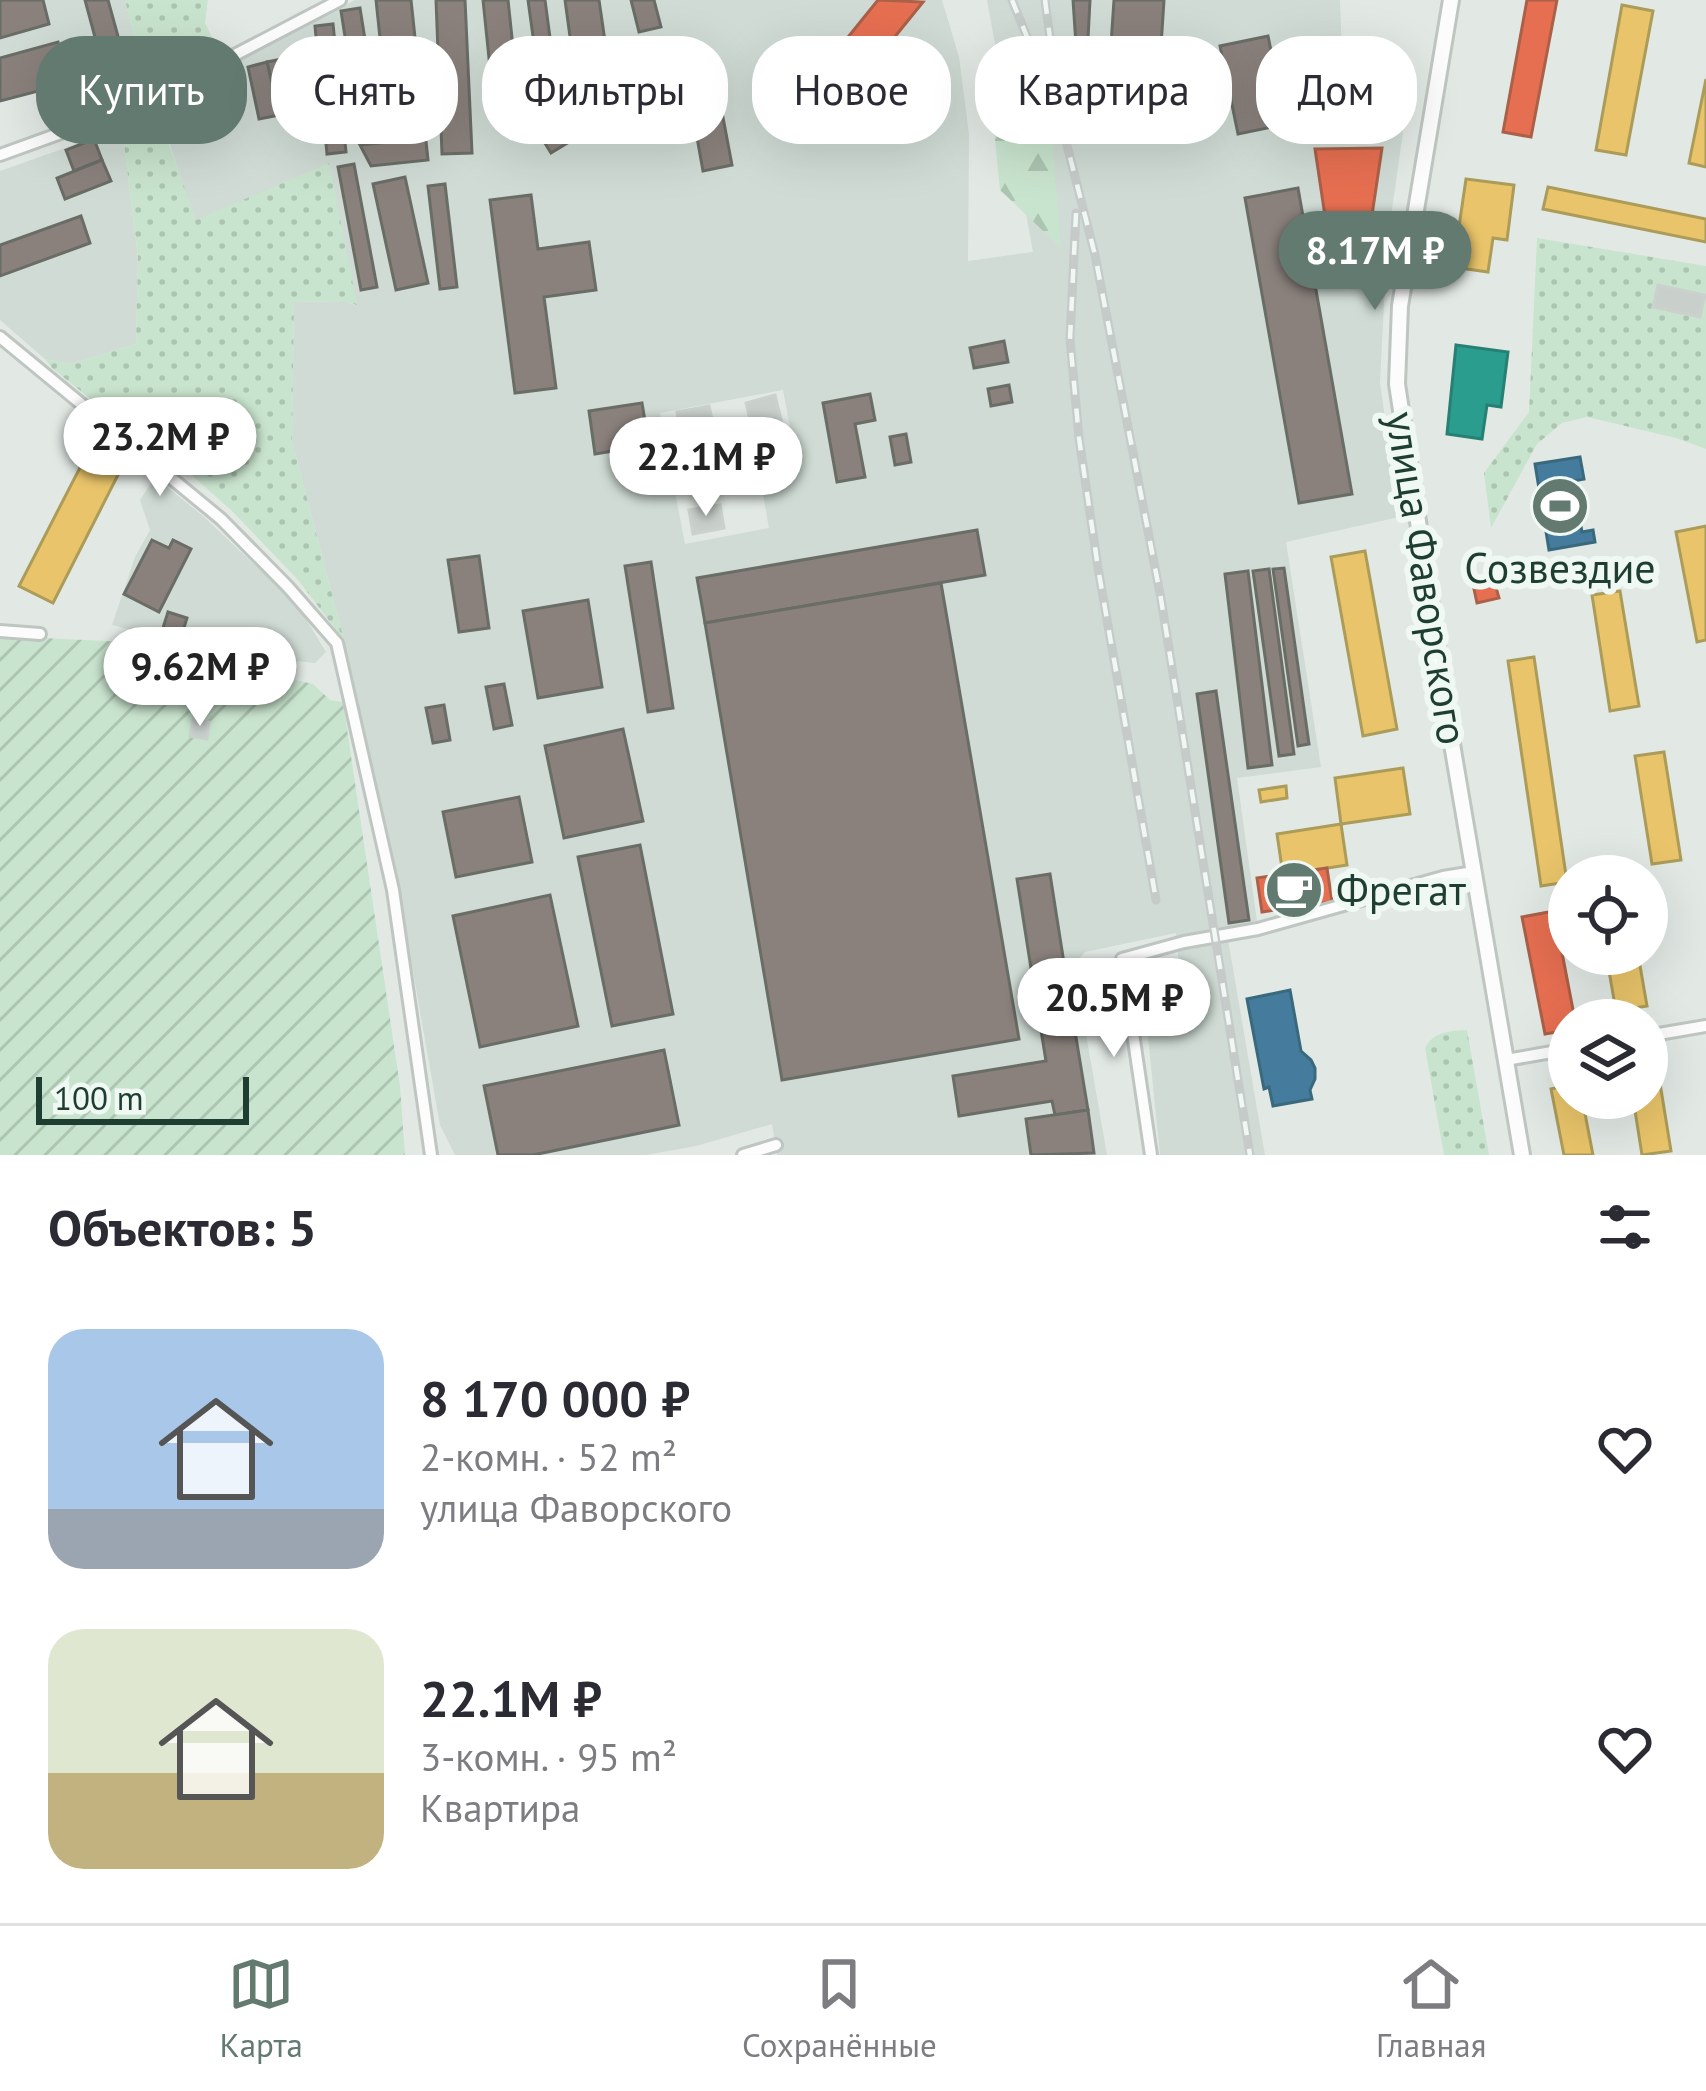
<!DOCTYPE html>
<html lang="ru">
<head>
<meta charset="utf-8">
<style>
	:root { --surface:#fff; --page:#f2f2f3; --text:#2b2b33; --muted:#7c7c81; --line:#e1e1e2; --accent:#637a71 }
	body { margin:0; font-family:"PT Sans",sans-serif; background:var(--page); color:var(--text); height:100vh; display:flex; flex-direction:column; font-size:45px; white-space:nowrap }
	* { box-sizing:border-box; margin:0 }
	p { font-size:39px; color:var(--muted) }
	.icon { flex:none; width:66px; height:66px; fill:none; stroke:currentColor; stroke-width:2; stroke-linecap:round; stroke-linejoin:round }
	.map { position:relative; height:1155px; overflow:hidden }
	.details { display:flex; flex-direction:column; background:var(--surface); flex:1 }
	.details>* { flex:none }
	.guide { position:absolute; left:36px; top:36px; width:1635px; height:108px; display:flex; gap:24px }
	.controls { position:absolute; left:1548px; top:855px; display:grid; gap:24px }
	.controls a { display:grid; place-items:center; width:120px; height:120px; border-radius:50%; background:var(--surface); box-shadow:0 12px 48px #0002; font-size:60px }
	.scale { position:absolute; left:36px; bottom:30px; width:213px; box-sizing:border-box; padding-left:12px; border:6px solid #1e3e32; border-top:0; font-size:33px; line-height:42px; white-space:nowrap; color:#1e3e32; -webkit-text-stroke:9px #f0f8f3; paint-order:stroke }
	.price { position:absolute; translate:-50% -102px; padding:0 27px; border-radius:42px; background:#fff; color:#222; font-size:39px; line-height:78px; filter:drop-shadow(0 3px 6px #0008) }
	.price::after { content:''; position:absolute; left:50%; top:72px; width:36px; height:27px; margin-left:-18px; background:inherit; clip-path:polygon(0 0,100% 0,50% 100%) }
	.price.active { background:var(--accent); color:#fff }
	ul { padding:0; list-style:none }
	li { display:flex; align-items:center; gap:36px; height:300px; padding:0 48px }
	li span { display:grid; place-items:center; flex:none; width:336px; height:240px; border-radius:36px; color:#555 }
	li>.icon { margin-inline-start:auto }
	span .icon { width:144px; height:144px; fill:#fffc; stroke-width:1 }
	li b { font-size:51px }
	h2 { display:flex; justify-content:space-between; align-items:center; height:144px; padding:0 48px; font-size:51px }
	.tag { padding:0 42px; border-radius:48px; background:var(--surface); box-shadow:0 12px 48px #0002; font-size:42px; line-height:108px }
	.tag.active { background:var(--accent); color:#fff }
	.dock { display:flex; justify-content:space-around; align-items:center; height:168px; border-top:3px solid var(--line); background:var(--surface); font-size:33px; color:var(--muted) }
	.dock a { display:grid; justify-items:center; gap:6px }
	.dock .active { color:var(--accent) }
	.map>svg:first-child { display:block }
	.built { fill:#cfdbd4; fill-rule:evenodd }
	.grass { fill:url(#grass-dots) }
	.forest { fill:url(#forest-firs) }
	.garden { fill:url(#garden-furrows) }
	.homes { fill:#e9c46a; stroke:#ac9c59; stroke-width:3 }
	.shops { fill:#e76f51; stroke:#ab6048; stroke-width:3 }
	.schools { fill:#2a9d8f; stroke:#268073; stroke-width:3 }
	.public { fill:#457b9d; stroke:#39697d; stroke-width:3 }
	.industry { fill:#8a817c; stroke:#6a6d66; stroke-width:3 }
	.building { fill:#c9d0cc; stroke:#cbd2ce; stroke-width:3 }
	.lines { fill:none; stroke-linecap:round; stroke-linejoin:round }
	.minor-casing { stroke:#bfc6c2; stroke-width:16 }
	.tertiary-casing { stroke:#bfc6c2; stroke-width:20 }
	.minor { stroke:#fbfcfb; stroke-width:10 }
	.tertiary { stroke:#fbfcfb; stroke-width:14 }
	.rail-casing { stroke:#c6cac9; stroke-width:9 }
	.rail { stroke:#f0f8f3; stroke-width:4.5; stroke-dasharray:14; stroke-linecap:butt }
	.labels { text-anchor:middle; stroke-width:12; stroke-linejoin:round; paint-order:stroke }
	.poi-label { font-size:42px; fill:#1e3e32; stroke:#f0f8f3 }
	.street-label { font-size:42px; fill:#1e3e32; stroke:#f0f8f3 }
</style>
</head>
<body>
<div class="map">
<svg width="1706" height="1155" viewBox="0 0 1706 1155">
	<defs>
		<pattern id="grass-dots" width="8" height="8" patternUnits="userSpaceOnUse" patternTransform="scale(3)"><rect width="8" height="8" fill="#c9e4ce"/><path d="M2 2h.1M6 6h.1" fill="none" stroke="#acc5b1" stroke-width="1.8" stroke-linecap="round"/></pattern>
		<pattern id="forest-firs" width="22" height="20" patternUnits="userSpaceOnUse" patternTransform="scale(3)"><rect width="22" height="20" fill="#c9e4ce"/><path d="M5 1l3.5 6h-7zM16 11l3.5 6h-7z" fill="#acc5b1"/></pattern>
		<pattern id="garden-furrows" width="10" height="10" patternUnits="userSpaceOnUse" patternTransform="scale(3)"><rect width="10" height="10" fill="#c9e4ce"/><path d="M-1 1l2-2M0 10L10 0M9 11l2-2" fill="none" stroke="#acc5b1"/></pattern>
	</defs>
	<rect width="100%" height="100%" fill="#e2e9e5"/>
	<g class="built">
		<polygon points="0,0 125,0 140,57 103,67 69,83 0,101"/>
		<path d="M355 0H942L959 57 969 134 968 261 1033 252 987 0H1340L1343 86 1410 83 1387 245 1380 383 1399 517 1286 542 1321 767 1237 778 1257 921 1223 928 1227 934 1265 1155H1160L1144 997 1162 971 1179 965 1176 933 1085 952 1074 965 1107 1155H777L772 1124 696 1146 646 1155H455L440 1125 402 909 344 640 292 441 294 302 344 301 355 305 329 164 195 221 165 130 172 120 164 100ZM783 390 797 464 759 472 769 528 685 544 660 413Z"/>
		<polygon points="122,128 138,258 136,344 71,364 45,359 0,320 0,171"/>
		<polygon points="155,477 203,516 298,606 326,652 315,663 231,654 112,625 135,557 150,530 140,500"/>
	</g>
	<g class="grass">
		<polygon points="125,0 208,0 205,23 220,53 144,90 140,57"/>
		<polygon points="158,114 196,220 329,163 357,305 344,301 294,302 292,441 344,640 298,580 232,511 187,471 124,426 52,368 45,359 71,364 136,344 138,257 122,128"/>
		<polygon points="1537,238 1706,266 1706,449 1676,438 1587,417 1562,423 1537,444 1491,528 1484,473 1529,412"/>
		<path d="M1467 1030 1489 1155H1444L1425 1048C1434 1031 1450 1031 1467 1030Z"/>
	</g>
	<polygon class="forest" points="998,64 1051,127 1061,248 1000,190 993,120"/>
	<polygon class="garden" points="0,636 127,642 313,684 330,700 343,702 400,1086 405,1155 0,1155"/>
	<g class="homes">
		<polygon points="1622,5 1653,11 1626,155 1596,150"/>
		<polygon points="1706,79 1706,167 1689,163"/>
		<polygon points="1466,179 1514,185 1507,240 1493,238 1488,272 1453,267"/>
		<polygon points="1548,187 1706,219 1706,242 1543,209"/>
		<polygon points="87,454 120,471 53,603 19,586"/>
		<polygon points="1706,526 1706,640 1697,642 1676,532"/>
		<polygon points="1365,551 1397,729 1363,736 1331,557"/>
		<polygon points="1620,591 1639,706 1610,711 1592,595"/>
		<polygon points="1534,657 1567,882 1541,886 1508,661"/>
		<polygon points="1664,752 1681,860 1652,864 1635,756"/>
		<polygon points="1403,768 1410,814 1341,824 1335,778"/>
		<polygon points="1286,786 1287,798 1261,802 1259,790"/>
		<polygon points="1341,824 1347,865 1283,875 1277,834"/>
		<polygon points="1606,954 1638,954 1647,1006 1616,1011"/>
		<polygon points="1659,1077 1671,1151 1642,1155 1633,1098 1647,1098 1647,1079"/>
		<polygon points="1569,1085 1569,1098 1582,1098 1593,1155 1564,1155 1551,1089"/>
	</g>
	<g class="shops">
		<polygon points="878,0 923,2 868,70 840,47"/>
		<polygon points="1527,0 1557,0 1531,137 1503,132"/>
		<polygon points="1371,49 1389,51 1387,65 1369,63"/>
		<polygon points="1382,148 1372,215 1325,216 1315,149"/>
		<polygon points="1495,584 1499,598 1477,603 1474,589"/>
		<polygon points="1327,868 1332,902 1262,912 1257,878"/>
		<polygon points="1554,911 1575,1020 1569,1020 1569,1030 1545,1034 1522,917"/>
	</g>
	<polygon class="schools" points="1456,345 1508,352 1501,407 1487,405 1482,439 1447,434"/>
	<g class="public">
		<polygon points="1580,457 1584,479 1573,481 1582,532 1593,530 1595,542 1549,550 1535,464"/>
		<polygon points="1290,990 1301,1051 1311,1060 1315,1068 1315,1079 1310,1090 1312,1099 1273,1106 1269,1087 1264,1089 1247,999"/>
	</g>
	<g class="industry">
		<polygon points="0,0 43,0 49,24 0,38"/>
		<polygon points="85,0 108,0 125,62 103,67"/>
		<polygon points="376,0 411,0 428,160 371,166 360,145 391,142"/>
		<polygon points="436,0 465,0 472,153 442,154"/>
		<polygon points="483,0 508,0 521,123 496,126"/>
		<polygon points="528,0 545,0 561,121 545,123"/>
		<polygon points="565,0 599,0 608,62 635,58 638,80 577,88"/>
		<polygon points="631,0 654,0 661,27 639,32"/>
		<polygon points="1073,0 1090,0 1087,58 1077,59"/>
		<polygon points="1114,0 1164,0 1158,92 1108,89"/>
		<polygon points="360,8 378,122 359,126 341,11"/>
		<polygon points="333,24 346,152 327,154 315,26"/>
		<polygon points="1268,36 1286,124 1238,134 1220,46"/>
		<polygon points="1332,38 1339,68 1319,73 1313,43"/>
		<polygon points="58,42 69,83 0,101 0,58"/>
		<polygon points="312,53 319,83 274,92 267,62"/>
		<polygon points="267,62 279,115 259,119 248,67"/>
		<polygon points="714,70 732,165 703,171 686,76"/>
		<polygon points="658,76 661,100 642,103 639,79"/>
		<polygon points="576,120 584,133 551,153 543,140"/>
		<polygon points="94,139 102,160 74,171 66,150"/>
		<polygon points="102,160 111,181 65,199 57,178"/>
		<polygon points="354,164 377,287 361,290 338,167"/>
		<polygon points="405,177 428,283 396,290 373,184"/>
		<polygon points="445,184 457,287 440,289 428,186"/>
		<polygon points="1298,188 1352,494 1299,503 1245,198"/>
		<polygon points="531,195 538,249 589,242 596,290 544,297 556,388 515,393 490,200"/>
		<polygon points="81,216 90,243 0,276 0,245"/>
		<polygon points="1004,341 1008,362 974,368 970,348"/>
		<polygon points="1009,385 1012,402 991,406 988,389"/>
		<polygon points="870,394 875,420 855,424 865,477 837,482 823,403"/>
		<polygon points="642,403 649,445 595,454 589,411"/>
		<polygon points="906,434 911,462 895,465 890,437"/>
		<polygon points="977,530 985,575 705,623 697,578"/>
		<polygon points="152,540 169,548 173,540 191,549 159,612 124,594"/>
		<polygon points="479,556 489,628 459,632 448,560"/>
		<polygon points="651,562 673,708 648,712 625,566"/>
		<polygon points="1284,568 1309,744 1298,746 1273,569"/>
		<polygon points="1269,569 1294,754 1279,756 1253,571"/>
		<polygon points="1248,571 1272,765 1248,768 1225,574"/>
		<polygon points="941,583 1019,1039 782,1080 705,623"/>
		<polygon points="588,600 602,687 538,698 523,611"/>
		<polygon points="168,612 187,618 182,634 163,628"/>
		<polygon points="504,684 512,725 494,729 486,687"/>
		<polygon points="1216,691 1249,920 1229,923 1197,694"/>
		<polygon points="444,705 450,740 433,743 426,708"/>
		<polygon points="623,729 643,821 564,838 545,746"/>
		<polygon points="519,797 532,862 456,877 443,812"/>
		<polygon points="640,845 673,1014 612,1026 578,857"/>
		<polygon points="1050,874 1069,995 1036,1000 1017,879"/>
		<polygon points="550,895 578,1026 480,1047 453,916"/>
		<polygon points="1069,995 1088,1110 1055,1115 1052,1101 959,1116 953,1076 1046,1061 1036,1000"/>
		<polygon points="664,1050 679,1125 533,1155 498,1155 484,1086"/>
		<polygon points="1088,1110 1094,1153 1031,1155 1026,1119"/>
	</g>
	<g class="building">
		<polygon points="1658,285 1705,295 1700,317 1653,307"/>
		<polygon points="775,395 790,456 761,463 746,403"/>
		<polygon points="709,406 712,419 679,425 677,412"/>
		<polygon points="720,505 724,528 693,534 689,510"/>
		<polygon points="193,720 209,722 207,739 190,736"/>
	</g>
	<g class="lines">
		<g class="minor-casing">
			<g id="minor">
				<polyline points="0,155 141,104 340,0"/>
				<polyline points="0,337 221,519 288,587 337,643 393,890 431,1155"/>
				<polyline points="0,631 40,634"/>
				<polyline points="1647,1036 1706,1026"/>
				<polyline points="1506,1060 1569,1049"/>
				<polyline points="743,1155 776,1145"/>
				<polyline points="1151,1155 1122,959 1184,942 1258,929 1443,877 1474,872"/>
			</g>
		</g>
		<g class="tertiary-casing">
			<polyline id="tertiary" points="1451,0 1400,306 1397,384 1453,750 1522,1155"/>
		</g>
		<use href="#minor" class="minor"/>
		<use href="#tertiary" class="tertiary"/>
		<g class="rail-casing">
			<g id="rail">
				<polyline points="1012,0 1060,118 1095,255 1161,599 1250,1155"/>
				<polyline points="1045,0 1055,76"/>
				<polyline points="1076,213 1070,339 1079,438 1098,568 1156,900"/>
			</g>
		</g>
		<use href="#rail" class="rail"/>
	</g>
	<defs>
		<g id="stadium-disc" transform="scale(3)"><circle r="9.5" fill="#637a71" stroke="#f0f8f3"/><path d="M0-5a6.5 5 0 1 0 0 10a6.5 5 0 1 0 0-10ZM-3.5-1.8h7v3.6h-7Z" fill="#fff"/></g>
		<g id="cafe-disc" transform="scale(3)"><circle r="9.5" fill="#637a71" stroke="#f0f8f3"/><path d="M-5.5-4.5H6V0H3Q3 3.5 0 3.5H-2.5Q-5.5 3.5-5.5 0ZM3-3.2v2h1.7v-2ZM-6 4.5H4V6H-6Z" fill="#fff"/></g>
	</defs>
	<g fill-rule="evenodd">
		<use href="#stadium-disc" x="1560" y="506"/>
		<use href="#cafe-disc" x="1294" y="890"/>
	</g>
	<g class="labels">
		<g class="poi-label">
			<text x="1560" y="583">Созвездие</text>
			<text x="1336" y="905" text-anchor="start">Фрегат</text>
		</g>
		<g class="street-label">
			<text transform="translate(1427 578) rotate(81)" y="15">улица Фаворского</text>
		</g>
	</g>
</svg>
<div class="controls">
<a><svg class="icon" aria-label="locate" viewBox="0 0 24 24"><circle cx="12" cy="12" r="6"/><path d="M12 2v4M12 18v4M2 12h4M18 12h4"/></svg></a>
<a><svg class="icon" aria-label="layers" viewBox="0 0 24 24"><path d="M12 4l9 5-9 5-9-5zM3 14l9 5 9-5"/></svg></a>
</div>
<div class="scale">100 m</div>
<b class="price active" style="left:1375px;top:313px">8.17M ₽</b>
<b class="price" style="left:160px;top:499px">23.2M ₽</b>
<b class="price" style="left:706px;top:519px">22.1M ₽</b>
<b class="price" style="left:200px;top:729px">9.62M ₽</b>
<b class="price" style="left:1114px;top:1060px">20.5M ₽</b>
<div class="guide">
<a class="tag active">Купить</a>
<a class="tag">Снять</a>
<a class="tag">Фильтры</a>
<a class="tag">Новое</a>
<a class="tag">Квартира</a>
<a class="tag">Дом</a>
</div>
</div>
<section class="details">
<h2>Объектов: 5<svg class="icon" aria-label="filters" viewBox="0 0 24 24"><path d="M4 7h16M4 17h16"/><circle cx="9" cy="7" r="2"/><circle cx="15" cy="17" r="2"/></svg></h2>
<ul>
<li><span style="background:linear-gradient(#a9c7e8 75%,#9aa5b1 0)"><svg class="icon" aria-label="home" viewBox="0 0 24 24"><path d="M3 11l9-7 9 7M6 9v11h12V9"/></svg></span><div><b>8 170 000 ₽</b><p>2-комн. · 52 m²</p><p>улица Фаворского</p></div><svg class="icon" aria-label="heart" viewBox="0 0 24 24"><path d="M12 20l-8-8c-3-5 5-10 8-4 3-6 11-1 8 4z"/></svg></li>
<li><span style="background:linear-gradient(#dfe7d0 60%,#c2b280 0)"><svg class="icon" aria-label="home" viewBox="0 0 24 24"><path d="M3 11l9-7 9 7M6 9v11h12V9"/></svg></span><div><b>22.1M ₽</b><p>3-комн. · 95 m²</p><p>Квартира</p></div><svg class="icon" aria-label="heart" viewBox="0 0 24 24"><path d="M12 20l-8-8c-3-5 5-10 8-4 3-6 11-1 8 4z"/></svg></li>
</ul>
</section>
<nav class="dock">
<a class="active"><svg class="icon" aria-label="map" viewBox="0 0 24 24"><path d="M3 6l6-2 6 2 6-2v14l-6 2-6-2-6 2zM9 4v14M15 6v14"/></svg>Карта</a>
<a><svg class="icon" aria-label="saved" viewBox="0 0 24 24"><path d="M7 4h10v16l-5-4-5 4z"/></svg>Сохранённые</a>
<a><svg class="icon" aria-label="home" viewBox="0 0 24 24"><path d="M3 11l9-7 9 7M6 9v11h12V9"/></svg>Главная</a>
</nav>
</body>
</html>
